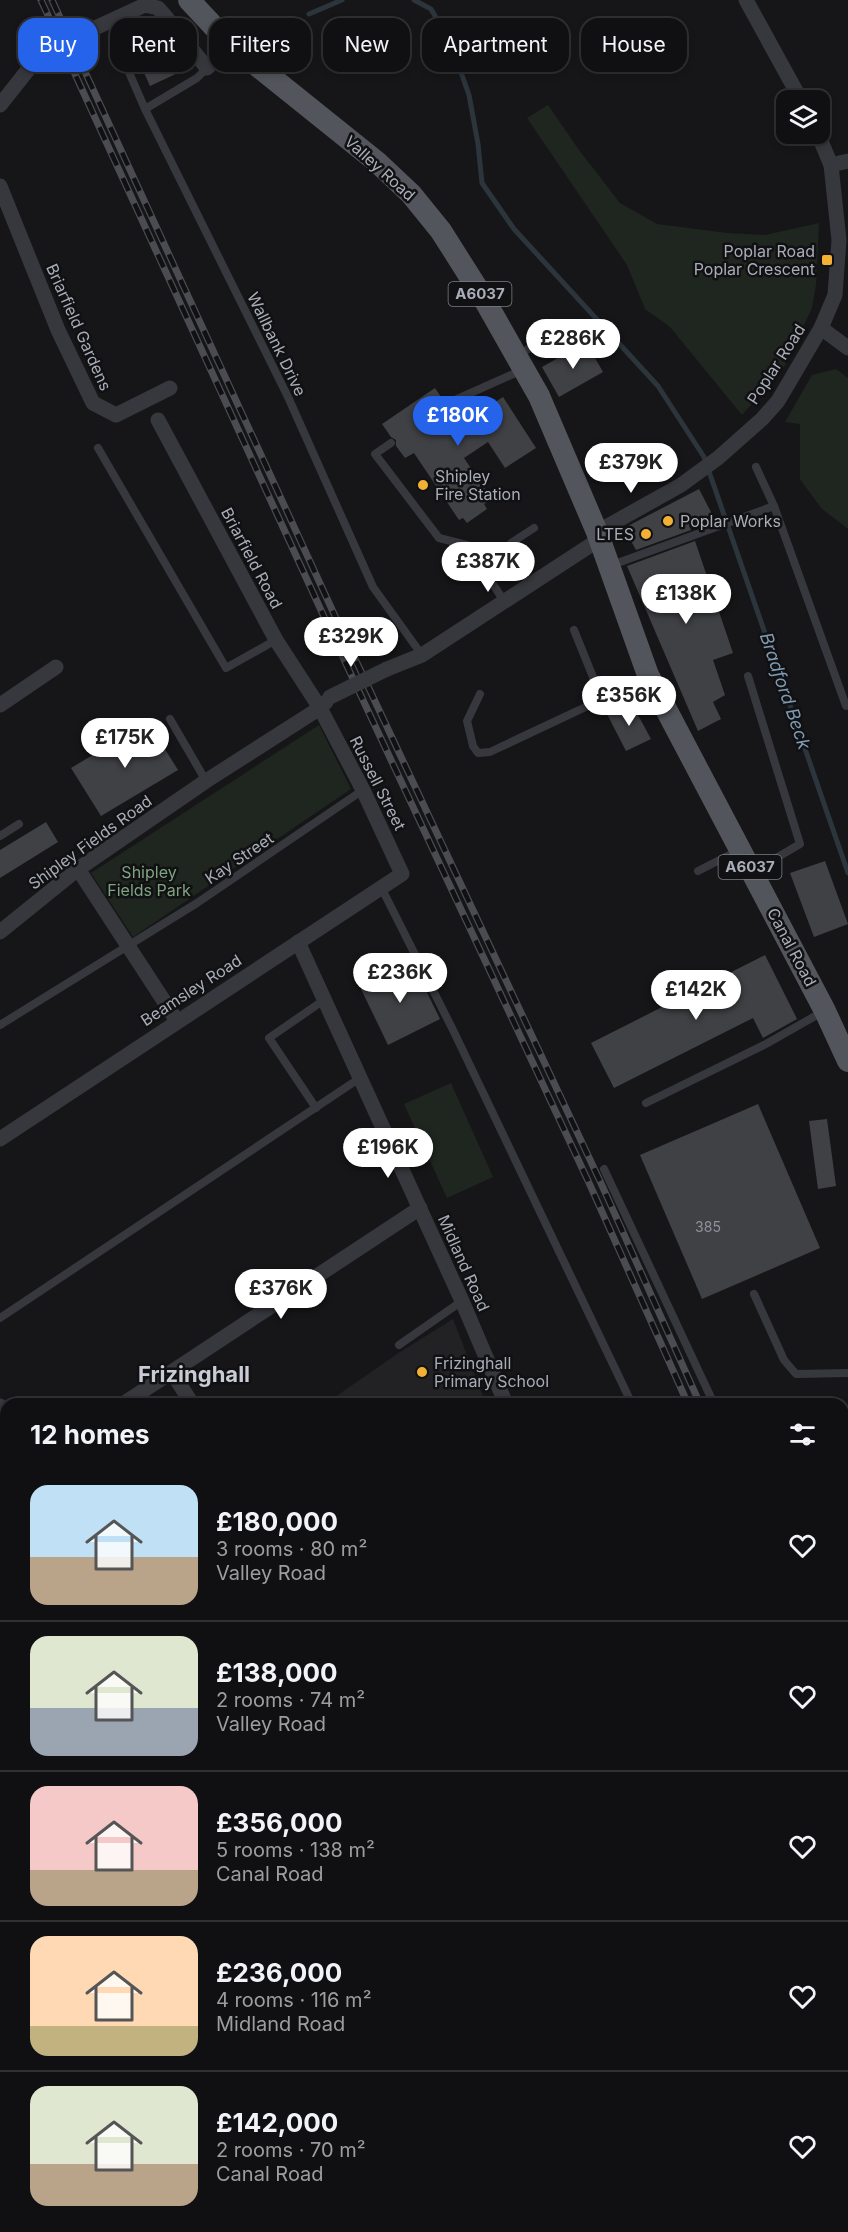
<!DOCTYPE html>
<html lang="en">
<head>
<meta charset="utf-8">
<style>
	:root { --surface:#101012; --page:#1e1e20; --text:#f1f3f6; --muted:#9c9d9f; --line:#303032; --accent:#2563eb }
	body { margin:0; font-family:Inter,sans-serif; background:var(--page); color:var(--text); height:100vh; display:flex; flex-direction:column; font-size:22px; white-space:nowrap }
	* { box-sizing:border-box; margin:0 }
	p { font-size:20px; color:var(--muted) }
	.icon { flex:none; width:33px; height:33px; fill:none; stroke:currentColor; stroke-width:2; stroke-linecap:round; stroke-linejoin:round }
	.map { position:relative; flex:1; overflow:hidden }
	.side { position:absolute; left:0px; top:1398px; width:849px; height:834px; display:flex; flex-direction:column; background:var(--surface); border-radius:18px 18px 0 0; box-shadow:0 3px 9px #0003,0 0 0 2px var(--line) }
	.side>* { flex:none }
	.top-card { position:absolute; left:18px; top:18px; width:813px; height:54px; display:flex; gap:12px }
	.fabs { position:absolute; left:776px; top:90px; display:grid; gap:12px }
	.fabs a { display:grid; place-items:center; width:54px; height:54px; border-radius:12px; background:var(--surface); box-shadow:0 3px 9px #0003,0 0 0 2px var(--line); font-size:30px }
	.price { position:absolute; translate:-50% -51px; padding:0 14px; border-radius:21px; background:#fff; color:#222; font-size:20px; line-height:39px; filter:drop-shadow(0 2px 3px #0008) }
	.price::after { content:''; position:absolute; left:50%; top:36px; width:18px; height:14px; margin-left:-9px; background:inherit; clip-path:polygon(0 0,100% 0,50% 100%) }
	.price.active { background:var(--accent); color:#fff }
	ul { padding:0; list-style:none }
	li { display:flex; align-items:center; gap:18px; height:150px; padding:0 30px }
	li+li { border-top:2px solid var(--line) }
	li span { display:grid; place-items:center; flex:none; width:168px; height:120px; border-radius:18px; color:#555 }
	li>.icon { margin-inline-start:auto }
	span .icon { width:72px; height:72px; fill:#fffc; stroke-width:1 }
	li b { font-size:26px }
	h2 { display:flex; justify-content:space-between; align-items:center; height:72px; padding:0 30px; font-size:26px }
	.tag { padding:0 21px; border-radius:18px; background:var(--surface); box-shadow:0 3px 9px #0003,0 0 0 2px var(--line); font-size:21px; line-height:54px }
	.tag.active { background:var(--accent); color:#fff }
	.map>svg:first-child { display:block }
	.built { fill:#222225 }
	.green { fill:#1e261f }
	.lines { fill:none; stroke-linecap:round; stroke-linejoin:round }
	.stream { stroke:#2c353c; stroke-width:5 }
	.building { fill:#404145 }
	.service { stroke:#37383d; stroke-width:8 }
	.minor { stroke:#37383d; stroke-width:15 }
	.tertiary { stroke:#37383d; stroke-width:18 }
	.primary { stroke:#53555c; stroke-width:22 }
	.trunk { stroke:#5b5e65; stroke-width:24 }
	.rail-casing { stroke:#4a4c52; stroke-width:7 }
	.rail { stroke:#111113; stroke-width:4.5; stroke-dasharray:14; stroke-linecap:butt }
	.minor-bridge { stroke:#37383d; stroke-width:15 }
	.poi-dot { fill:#f2b134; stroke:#111113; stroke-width:2 }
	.labels { text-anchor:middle; stroke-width:5; stroke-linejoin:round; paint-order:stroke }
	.number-label { font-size:14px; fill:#8e929b }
	.shield { fill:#111113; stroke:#7b7e86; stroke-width:1.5 }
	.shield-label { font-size:15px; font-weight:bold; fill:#a8adb8 }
	.street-label { font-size:16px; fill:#a8adb8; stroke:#111113 }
	.poi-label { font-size:16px; fill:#a8adb8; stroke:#111113; text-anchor:start }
	.park-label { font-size:16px; fill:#7fa381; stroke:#111113 }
	.water-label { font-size:18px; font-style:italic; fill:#7f9bb3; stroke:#111113 }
	.district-label { font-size:22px; font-weight:bold; fill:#c9ccd4; stroke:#111113 }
</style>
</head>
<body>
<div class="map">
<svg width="848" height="2232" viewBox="0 0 848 2232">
	<rect width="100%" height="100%" fill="#161618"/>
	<polygon class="built" points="453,1319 486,1404 325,1404 397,1354"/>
	<g class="green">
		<polygon points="548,105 579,150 620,203 657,224 727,233 765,235 819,223 816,285 812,308 783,369 742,415 670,327 645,309 627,265 527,118"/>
		<polygon points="836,369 848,378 848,529 821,508 800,479 800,424 785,422 812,375"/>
		<polygon points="319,725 351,789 133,937 91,873"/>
		<polygon points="451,1083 493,1177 447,1198 404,1104"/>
	</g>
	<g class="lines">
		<g class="stream">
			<polyline points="414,0 431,9 450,41 469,95 478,144 482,183 514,229 658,386 704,457 848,873"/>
			<polyline points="309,14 342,0"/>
		</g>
	</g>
	<g class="building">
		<polygon points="158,24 180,72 150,86 128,38"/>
		<polygon points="586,342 603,372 559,397 542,367"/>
		<polygon points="435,388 460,425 503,397 536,448 505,468 488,442 464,458 492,499 484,504 487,509 467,523 463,518 459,520 414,453 405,458 396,446 396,440 391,437 382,424"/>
		<polygon points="699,489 712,514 689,526 691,530 636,550 624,528"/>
		<polygon points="695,541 733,653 713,660 725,695 713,702 721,719 698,731 627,566"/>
		<polygon points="631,702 651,739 626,751 607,714"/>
		<polygon points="148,722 178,770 101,816 71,768"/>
		<polygon points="46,822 58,842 0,878 0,850"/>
		<polygon points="825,861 848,924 814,937 790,873"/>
		<polygon points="765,955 797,1019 763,1038 753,1018 614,1088 591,1043"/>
		<polygon points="413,964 440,1019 388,1045 361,989"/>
		<polygon points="758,1104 820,1248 702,1299 640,1155"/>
		<polygon points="827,1119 836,1186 818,1189 809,1121"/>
	</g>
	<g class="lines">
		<g class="service">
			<polyline points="121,54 145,109"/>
			<polyline points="207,68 197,78 145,109 288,397 373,587 422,655"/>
			<polyline points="517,355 557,334"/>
			<polyline points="455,400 522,370"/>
			<polyline points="391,443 375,454 439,538 467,545 504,601"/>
			<polyline points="98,448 226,668 276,640"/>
			<polyline points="774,506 846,706"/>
			<polyline points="612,565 774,506 756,467"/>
			<polyline points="486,574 493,570 511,543 534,528"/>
			<polyline points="574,630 597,687 604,698"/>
			<polyline points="748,676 800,844 754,871"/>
			<polyline points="480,694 467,721 473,746 478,753 490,752 626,688 647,676"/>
			<polyline points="170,719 206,781"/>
			<polyline points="0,836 19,824"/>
			<polyline points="698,871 739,850"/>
			<polyline points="381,887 453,1030 632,1404"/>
			<polyline points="0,1025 197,903 363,790"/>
			<polyline points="646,1103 766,1044 824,1011"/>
			<polyline points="316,1108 269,1038 324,1000"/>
			<polyline points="604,1169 714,1404"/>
			<polyline points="754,1294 784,1360 796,1374 848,1373"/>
			<polyline points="0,1318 360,1078"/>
			<polyline points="399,1345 462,1301"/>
			<polyline points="843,1677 848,1688"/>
			<polyline points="0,1803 6,1799"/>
			<polyline points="0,1990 6,2005"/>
			<polyline points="843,2072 848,2069"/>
		</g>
		<g class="minor">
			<polyline points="746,0 801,100"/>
			<polyline points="95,28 145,5 158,8 165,16 207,68 230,44"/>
			<polyline points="0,105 35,61 47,52"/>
			<polyline points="831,165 848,161"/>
			<polyline points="0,186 58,330 93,403 116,415 170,388"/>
			<polyline points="821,328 848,348"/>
			<polyline points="597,532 681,485 718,458 762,419 778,401 821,328 835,295 839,240 831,165 818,134"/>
			<polyline points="387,669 422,655 600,539"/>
			<polyline points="0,705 56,667"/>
			<polyline points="78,869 177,1021"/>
			<polyline points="0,932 78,869 206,781 320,708 326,702"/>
			<polyline points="298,942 462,1301 506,1404"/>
			<polyline points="0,1139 402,874 363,790 320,708 276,640 158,420"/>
			<polyline points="172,1372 192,1404"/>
			<polyline points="123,1404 420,1208"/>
			<polyline points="0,1406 6,1414"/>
			<polyline points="0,1483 6,1479"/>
			<polyline points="0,1596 6,1592"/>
			<polyline points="0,1703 6,1699"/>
			<polyline points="3,1898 6,1896"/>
			<polyline points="0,1981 6,1978"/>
			<polyline points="308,2226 313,2232"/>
			<polyline points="842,2226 845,2232"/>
		</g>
		<g class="tertiary">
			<polyline points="843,1663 848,1661"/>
			<polyline points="490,2232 491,2226"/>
		</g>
		<polyline class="primary" points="189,0 230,44 377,162 411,194 441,231 484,299 539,396 597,532 648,675 825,1011 848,1061"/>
		<polyline class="trunk" points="0,2194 6,2214"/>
		<g class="rail-casing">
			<g id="rail">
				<polyline points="41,0 326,621 590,1185 688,1404"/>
				<polyline points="52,0 335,616 600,1181 700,1404"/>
				<polyline points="843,1722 848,1733"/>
				<polyline points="843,1748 848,1759"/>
			</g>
		</g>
		<use href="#rail" class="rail"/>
		<g class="minor-bridge">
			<polyline points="47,52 95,28"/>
			<polyline points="330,697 387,669"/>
		</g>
	</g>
	<g class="poi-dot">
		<rect x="821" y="254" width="12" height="12" rx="3"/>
		<circle cx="423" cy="485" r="6"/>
		<circle cx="668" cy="521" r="6"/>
		<circle cx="646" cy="534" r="6"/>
		<circle cx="422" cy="1372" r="6"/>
	</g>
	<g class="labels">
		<g class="number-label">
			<text x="708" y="1232">385</text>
		</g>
		<g class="shield">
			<rect x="448.5" y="282" width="63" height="24" rx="4.5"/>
			<rect x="718.5" y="855" width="63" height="24" rx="4.5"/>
		</g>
		<g class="shield-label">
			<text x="480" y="299">A6037</text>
			<text x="750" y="872">A6037</text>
		</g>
		<g class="street-label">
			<text transform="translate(380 168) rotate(42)" y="6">Valley Road</text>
			<text transform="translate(79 327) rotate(66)" y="6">Briarfield Gardens</text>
			<text transform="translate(277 344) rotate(64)" y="6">Wallbank Drive</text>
			<text transform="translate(776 364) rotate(-57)" y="6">Poplar Road</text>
			<text transform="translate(252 558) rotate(62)" y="6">Briarfield Road</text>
			<text transform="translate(378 783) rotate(63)" y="6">Russell Street</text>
			<text transform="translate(90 842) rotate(-36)" y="6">Shipley Fields Road</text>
			<text transform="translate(239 858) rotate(-34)" y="6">Kay Street</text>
			<text transform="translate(792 947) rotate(62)" y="6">Canal Road</text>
			<text transform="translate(191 990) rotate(-33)" y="6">Beamsley Road</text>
			<text transform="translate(464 1263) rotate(66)" y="6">Midland Road</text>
		</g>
		<g class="poi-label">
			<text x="815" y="257" text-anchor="end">Poplar Road<tspan x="815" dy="18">Poplar Crescent</tspan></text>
			<text x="435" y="482">Shipley<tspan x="435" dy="18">Fire Station</tspan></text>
			<text x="680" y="527">Poplar Works</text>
			<text x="634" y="540" text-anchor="end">LTES</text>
			<text x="434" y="1369">Frizinghall<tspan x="434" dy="18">Primary School</tspan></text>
		</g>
		<g class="park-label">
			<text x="149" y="878">Shipley<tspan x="149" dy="18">Fields Park</tspan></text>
		</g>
		<g class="water-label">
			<text transform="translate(785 691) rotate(71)" y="6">Bradford Beck</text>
		</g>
		<g class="district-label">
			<text x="194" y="1382">Frizinghall</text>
		</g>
	</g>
</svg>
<div class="fabs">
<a><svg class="icon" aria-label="layers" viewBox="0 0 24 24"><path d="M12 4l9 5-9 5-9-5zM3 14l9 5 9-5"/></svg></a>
</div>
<b class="price" style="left:573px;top:370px">£286K</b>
<b class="price active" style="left:458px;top:447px">£180K</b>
<b class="price" style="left:631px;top:494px">£379K</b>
<b class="price" style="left:488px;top:593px">£387K</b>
<b class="price" style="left:686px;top:625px">£138K</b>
<b class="price" style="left:351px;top:668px">£329K</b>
<b class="price" style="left:629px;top:727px">£356K</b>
<b class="price" style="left:125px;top:769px">£175K</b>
<b class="price" style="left:400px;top:1004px">£236K</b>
<b class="price" style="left:696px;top:1021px">£142K</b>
<b class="price" style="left:388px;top:1179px">£196K</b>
<b class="price" style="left:281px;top:1320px">£376K</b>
<div class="top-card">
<a class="tag active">Buy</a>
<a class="tag">Rent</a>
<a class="tag">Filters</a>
<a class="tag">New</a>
<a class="tag">Apartment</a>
<a class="tag">House</a>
</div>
<section class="side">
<h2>12 homes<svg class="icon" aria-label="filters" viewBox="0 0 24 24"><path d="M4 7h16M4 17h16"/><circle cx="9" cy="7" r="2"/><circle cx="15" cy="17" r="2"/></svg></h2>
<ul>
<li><span style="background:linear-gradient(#bfe0f5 60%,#b9a48a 0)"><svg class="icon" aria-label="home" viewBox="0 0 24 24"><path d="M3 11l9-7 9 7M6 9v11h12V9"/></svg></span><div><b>£180,000</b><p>3 rooms · 80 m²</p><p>Valley Road</p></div><svg class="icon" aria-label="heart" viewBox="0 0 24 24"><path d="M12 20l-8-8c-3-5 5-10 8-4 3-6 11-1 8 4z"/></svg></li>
<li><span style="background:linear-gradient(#dfe7d0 60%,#9aa5b1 0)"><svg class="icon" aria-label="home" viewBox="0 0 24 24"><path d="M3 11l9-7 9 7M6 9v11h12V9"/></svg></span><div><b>£138,000</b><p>2 rooms · 74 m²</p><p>Valley Road</p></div><svg class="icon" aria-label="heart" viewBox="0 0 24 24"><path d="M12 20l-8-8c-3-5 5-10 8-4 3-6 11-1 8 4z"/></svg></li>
<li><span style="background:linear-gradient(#f6c9c9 70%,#b9a48a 0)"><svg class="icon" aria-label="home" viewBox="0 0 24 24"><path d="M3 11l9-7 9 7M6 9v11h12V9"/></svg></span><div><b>£356,000</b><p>5 rooms · 138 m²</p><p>Canal Road</p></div><svg class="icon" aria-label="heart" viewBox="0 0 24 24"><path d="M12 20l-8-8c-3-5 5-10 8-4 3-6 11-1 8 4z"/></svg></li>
<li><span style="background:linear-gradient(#ffd9b3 75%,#c2b280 0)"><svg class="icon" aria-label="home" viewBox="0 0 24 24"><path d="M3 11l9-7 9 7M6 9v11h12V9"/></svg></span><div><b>£236,000</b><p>4 rooms · 116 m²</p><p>Midland Road</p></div><svg class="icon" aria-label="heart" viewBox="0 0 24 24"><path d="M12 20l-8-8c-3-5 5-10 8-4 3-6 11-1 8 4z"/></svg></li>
<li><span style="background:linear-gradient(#dfe7d0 65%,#b9a48a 0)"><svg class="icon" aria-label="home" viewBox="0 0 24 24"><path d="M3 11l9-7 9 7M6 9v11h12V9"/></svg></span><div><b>£142,000</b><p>2 rooms · 70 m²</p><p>Canal Road</p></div><svg class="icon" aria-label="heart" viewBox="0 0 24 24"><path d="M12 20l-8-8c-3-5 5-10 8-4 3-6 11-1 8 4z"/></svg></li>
</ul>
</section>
</div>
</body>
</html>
